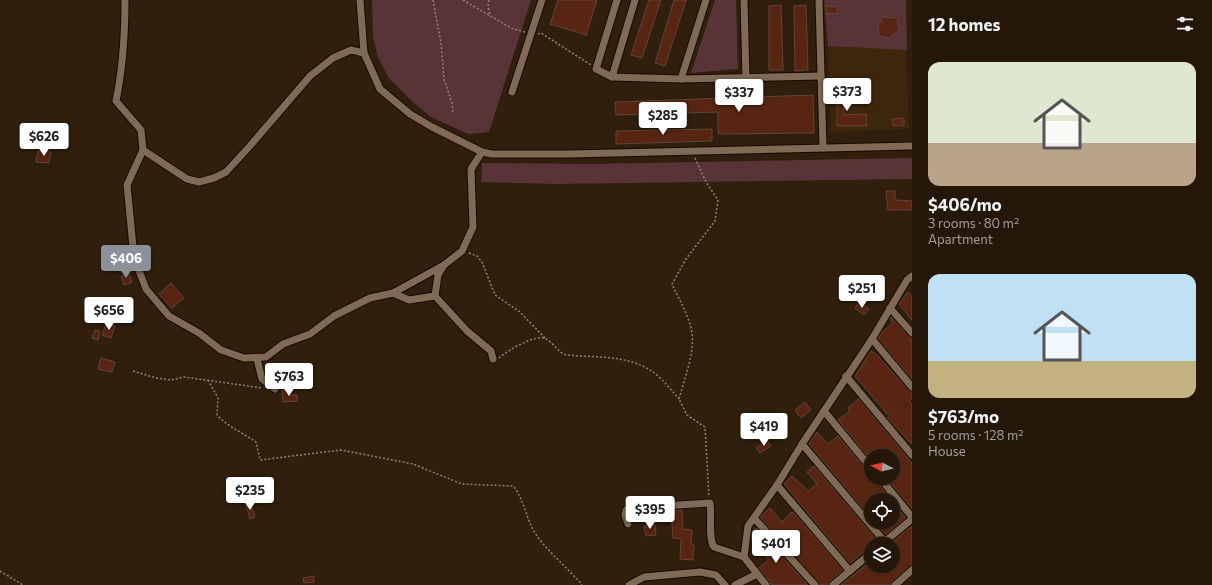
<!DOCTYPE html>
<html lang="en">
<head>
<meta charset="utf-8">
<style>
	:root { --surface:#241709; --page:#302417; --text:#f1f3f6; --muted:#a39f9c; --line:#41362a; --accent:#8c9099 }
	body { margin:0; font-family:Commissioner,sans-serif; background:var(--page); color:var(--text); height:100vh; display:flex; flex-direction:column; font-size:15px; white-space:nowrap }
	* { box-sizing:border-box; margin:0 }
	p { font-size:13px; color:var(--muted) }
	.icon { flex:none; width:22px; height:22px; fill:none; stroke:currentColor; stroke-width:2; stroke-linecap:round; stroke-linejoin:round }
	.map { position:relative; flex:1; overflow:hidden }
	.drawer { display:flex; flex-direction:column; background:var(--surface); width:300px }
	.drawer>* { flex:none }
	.needle { width:26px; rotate:277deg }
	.tools { position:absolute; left:864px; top:449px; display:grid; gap:8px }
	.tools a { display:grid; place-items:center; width:36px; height:36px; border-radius:50%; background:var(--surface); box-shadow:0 1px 3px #0004,0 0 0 1px var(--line); font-size:20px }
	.price { position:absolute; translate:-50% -34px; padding:0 9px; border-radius:4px; background:#fff; color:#222; font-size:13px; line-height:26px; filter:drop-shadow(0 1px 2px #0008) }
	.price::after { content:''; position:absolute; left:50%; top:24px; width:12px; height:9px; margin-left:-6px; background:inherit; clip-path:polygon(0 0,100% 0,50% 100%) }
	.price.current { background:var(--accent); color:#fff }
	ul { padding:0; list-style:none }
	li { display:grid; align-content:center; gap:8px; height:212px; padding:0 16px }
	li span { display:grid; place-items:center; height:124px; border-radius:12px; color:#555 }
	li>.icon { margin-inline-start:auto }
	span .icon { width:72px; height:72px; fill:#fffc; stroke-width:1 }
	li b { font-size:17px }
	h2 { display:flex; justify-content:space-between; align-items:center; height:48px; padding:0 16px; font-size:17px }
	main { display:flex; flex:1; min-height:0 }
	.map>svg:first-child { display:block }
	.built { fill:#3c260c }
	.green { fill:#583439 }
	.building { fill:#582512; stroke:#60443b }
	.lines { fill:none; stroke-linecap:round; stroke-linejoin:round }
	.minor-casing { stroke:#180900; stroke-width:9 }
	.path { stroke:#928475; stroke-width:1.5; stroke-dasharray:2 2; stroke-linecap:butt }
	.minor { stroke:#7e6a55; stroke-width:7 }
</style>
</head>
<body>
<main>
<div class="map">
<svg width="912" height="585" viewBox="0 0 912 585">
	<rect width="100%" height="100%" fill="#301f0c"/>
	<polygon class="built" points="906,43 909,129 831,132 828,46"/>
	<g class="green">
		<polygon points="372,0 531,0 489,132 468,134 431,117 414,103 388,77 378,57 373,37"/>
		<polygon points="715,0 736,0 738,69 691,73"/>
		<polygon points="824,0 906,0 907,50 828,46"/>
		<polygon points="912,158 912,179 556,184 481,182 482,163 591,164"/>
	</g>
	<g class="building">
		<polygon points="558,0 597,0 586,35 550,24"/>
		<polygon points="649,0 661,0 642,58 631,55"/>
		<polygon points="674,0 686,0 665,66 655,63"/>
		<polygon points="781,5 783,70 769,70 769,6"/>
		<polygon points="806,5 808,70 795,71 794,6"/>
		<polygon points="827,6 838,7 837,14 826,13"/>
		<polygon points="883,17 897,18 899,30 889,38 879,36 878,27"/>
		<polygon points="837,84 844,84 844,115 866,114 867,126 837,126"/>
		<polygon points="813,95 814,133 718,134 718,112 616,115 615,102"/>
		<polygon points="904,118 904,125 893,126 892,119"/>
		<polygon points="712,129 712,141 616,144 616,131"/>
		<polygon points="38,151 51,152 49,163 36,162"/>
		<polygon points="886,191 895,191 895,200 912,201 912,210 888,210"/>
		<polygon points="129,273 132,282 124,285 121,276"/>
		<polygon points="171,283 184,298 172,308 159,294"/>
		<polygon points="908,292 912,297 912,320 899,304"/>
		<polygon points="859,302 869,309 864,315 855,308"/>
		<polygon points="891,317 912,340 912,379 878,339 882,332 893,323 890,319"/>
		<polygon points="106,324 115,326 111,338 102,335"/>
		<polygon points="95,330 100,331 98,340 92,338"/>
		<polygon points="871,351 877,355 900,381 912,392 912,398 909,401 912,404 912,444 887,418 889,416 855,376"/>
		<polygon points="101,358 115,362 112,372 98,369"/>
		<polygon points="282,390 289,390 290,395 297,395 297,401 283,402"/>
		<polygon points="859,399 912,463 912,509 887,478 893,478 893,456 871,456 871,460 838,420 850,411 848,408"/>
		<polygon points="805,402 811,410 801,418 795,410"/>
		<polygon points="817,432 828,444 838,436 867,471 871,473 871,483 876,480 892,500 871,500 871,518 809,444"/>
		<polygon points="767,440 771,446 760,453 756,448"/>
		<polygon points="814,466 878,541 877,544 871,544 850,564 784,484 792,476 808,491 817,484 807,472"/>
		<polygon points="893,502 906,518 885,535 875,522 893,522"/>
		<polygon points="251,504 255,517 250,519 246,505"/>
		<polygon points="770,508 782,522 792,512 795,514 843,570 830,581 828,585 820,585 760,517"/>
		<polygon points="671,510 682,510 683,529 692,530 691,544 694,545 693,560 680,559 681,539 673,538"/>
		<polygon points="655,525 656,535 646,536 644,526"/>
		<polygon points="912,526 912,565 892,581 890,585 841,585 871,561 871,566 893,566 893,544 890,544"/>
		<polygon points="756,528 808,585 772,585 759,568 769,560 751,540 752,531"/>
		<polygon points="314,576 314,582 304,583 303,578"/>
	</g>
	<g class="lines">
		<g class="minor-casing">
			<g id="minor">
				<path d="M125 0C125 35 123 67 116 101L141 130 143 150 127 185 134 257 146 289 169 316 199 333 221 350 244 358 266 357 283 344 310 334 334 316 370 298 393 293 409 300 435 296 467 331 491 351 493 359"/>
				<polyline points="360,0 364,53 380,89 410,114 432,127 482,152 492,154 570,154 912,146"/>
				<polyline points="617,0 596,69 612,77 681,79 821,76"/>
				<polyline points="744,0 746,78"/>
				<polyline points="819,0 823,148"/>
				<polyline points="612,77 635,0"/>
				<polyline points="681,79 706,0"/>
				<polyline points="512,92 542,0"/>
				<polyline points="143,150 187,179 199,182 214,178 226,172 249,147 310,76 333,58 351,50 364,53"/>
				<polyline points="393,293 444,265"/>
				<polyline points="435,296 438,275 444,265 462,251 473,227 471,169 482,152"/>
				<polyline points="890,308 912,333"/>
				<polyline points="872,339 912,387"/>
				<polyline points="257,359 262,379 275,389"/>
				<polyline points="846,376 912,455"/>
				<polyline points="824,411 871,468"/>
				<polyline points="802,444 885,542"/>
				<polyline points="880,478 912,517"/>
				<polyline points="777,485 850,571"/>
				<polyline points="754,518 815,585"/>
				<path d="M628 524 625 515 626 510 631 508 710 503C712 515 708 539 714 547L744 557"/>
				<polyline points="882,544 912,519"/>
				<polyline points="629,585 644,577 700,572 716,575 725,585"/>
				<polyline points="735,585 757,574"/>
				<polyline points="766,585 744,557 748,526 777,485 802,444 872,339 907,280 912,276"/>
				<polyline points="833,585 871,553"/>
				<polyline points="895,585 912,570"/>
			</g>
		</g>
		<g class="path">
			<polyline points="433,0 441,43 444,79 452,103 453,114"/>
			<polyline points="463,0 511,28 525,32"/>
			<polyline points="489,0 488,6 490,16"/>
			<polyline points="538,34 541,33 591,65"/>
			<path d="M695 158 706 182 718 200 715 221 686 259 672 284C679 300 689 315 692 333 695 352 684 380 679 399L687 415 705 427 709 497"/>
			<polyline points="469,253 477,256 482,262 495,295 520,312 545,338"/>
			<path d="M499 358C507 351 536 333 546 339 553 342 559 354 567 355 598 358 633 354 658 376 666 383 672 391 679 399"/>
			<polyline points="133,371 156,378 171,380 184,377 262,388"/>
			<path d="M208 380 218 398 217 415C228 427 243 433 256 442L260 460 341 450 413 464 462 484 513 486C525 500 526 521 537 536 550 554 568 568 582 585"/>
			<polyline points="0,571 23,585"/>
		</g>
		<use href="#minor" class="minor"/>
	</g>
</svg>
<div class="tools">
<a><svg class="needle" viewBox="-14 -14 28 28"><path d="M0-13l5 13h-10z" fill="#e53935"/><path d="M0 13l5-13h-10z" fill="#a39f9c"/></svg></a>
<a><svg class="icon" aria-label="locate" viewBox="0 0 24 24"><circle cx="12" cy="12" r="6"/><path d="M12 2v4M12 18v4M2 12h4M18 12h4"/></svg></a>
<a><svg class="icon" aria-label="layers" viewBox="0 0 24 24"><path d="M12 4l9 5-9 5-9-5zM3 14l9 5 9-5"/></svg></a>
</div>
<b class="price" style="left:847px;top:112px">$373</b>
<b class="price" style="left:739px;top:113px">$337</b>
<b class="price" style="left:663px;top:136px">$285</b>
<b class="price" style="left:44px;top:157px">$626</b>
<b class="price current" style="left:126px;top:279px">$406</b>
<b class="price" style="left:862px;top:309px">$251</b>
<b class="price" style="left:109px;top:331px">$656</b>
<b class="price" style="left:289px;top:397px">$763</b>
<b class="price" style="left:764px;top:447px">$419</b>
<b class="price" style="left:250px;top:511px">$235</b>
<b class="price" style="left:650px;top:530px">$395</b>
<b class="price" style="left:776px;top:564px">$401</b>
</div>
<section class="drawer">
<h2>12 homes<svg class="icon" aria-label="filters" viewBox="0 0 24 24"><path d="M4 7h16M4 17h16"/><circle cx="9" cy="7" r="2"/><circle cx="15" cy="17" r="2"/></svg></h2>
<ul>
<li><span style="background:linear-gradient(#dfe7d0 65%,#b9a48a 0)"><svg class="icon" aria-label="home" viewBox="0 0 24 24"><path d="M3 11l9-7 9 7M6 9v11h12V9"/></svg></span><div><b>$406/mo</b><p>3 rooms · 80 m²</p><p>Apartment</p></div></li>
<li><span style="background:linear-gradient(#bfe0f5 70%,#c2b280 0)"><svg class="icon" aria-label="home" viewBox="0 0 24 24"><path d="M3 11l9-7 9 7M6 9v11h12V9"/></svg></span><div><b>$763/mo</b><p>5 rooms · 128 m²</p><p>House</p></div></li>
</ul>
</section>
</main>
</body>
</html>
